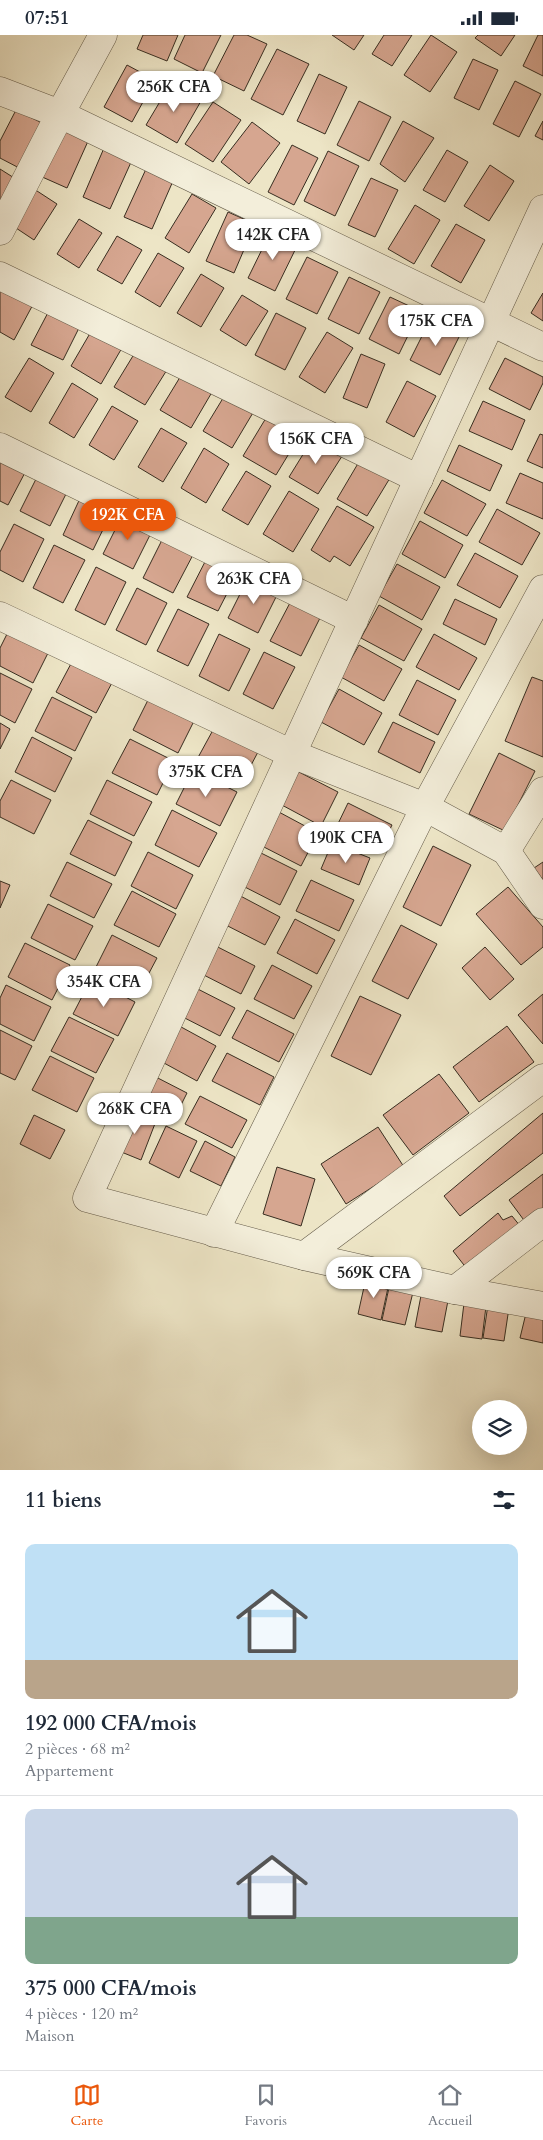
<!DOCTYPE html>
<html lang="fr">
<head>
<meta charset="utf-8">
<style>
	:root { --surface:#fff; --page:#f6f6f7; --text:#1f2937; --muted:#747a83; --line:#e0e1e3; --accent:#ea580c }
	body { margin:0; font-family:Cardo,serif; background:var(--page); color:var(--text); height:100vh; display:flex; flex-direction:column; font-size:19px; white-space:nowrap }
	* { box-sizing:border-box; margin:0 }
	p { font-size:16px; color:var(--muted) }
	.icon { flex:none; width:28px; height:28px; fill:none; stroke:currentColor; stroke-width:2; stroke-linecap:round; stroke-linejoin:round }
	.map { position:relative; height:1435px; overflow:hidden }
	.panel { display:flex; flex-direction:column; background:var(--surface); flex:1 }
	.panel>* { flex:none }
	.tools { position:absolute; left:472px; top:1365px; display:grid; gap:10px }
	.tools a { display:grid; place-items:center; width:55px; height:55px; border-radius:50%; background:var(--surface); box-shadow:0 5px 20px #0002; font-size:25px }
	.price { position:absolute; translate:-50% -42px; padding:0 11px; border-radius:18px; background:#fff; color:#222; font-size:16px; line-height:32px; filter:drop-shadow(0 1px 2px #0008) }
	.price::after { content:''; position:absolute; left:50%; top:30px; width:15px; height:11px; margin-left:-8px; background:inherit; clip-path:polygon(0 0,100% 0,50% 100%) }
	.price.current { background:var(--accent); color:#fff }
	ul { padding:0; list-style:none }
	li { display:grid; align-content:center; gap:10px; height:265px; padding:0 25px }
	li+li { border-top:1px solid var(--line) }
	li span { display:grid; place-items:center; height:155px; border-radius:10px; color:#555 }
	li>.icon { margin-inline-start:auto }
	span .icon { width:90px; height:90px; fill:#fffc; stroke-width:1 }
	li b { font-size:21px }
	h2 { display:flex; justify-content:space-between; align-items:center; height:60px; padding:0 25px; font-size:21px }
	.status { display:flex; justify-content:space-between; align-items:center; height:35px; padding:0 25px; background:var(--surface); direction:ltr }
	.status svg { height:14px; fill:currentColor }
	.dock { display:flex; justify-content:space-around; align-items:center; height:70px; border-top:1px solid var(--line); background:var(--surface); font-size:14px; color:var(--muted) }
	.dock a { display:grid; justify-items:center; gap:2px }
	.dock .current { color:var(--accent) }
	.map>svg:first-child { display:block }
	.building { fill:#d6a690; stroke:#382e21 }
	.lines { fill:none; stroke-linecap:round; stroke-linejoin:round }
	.minor-casing { stroke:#655c4a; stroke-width:29 }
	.minor { stroke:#f3eeda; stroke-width:28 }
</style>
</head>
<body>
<div class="status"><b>07:51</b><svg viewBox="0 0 49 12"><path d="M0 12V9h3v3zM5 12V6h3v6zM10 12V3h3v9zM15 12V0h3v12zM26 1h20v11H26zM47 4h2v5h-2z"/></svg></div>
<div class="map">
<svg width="543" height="1435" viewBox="0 0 543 1435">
	<rect width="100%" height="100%" fill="#ede5c6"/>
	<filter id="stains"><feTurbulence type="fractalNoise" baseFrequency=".004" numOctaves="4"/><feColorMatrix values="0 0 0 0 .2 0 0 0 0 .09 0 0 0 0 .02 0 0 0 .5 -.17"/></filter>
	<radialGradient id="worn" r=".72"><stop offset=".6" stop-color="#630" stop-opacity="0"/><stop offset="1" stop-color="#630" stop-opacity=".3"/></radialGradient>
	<g class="building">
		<polygon points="143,0 178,0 167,26 137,14"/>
		<polygon points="185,0 221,0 202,38 174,24"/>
		<polygon points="234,0 247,0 267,9 244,56 213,41"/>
		<polygon points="332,0 364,0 354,15"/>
		<polygon points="384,0 412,0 392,31 372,19"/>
		<polygon points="431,0 457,17 430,57 404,40"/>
		<polygon points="478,0 515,0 501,21 475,3"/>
		<polygon points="538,0 543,0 543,41 523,31"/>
		<polygon points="277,14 309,29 283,80 251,64"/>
		<polygon points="473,24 498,35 479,75 454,63"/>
		<polygon points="127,30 155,45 132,87 104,72"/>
		<polygon points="319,39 347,52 325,99 297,86"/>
		<polygon points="515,46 541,59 519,102 493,89"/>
		<polygon points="171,48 201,66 177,108 146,90"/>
		<polygon points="359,66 391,82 369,126 337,110"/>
		<polygon points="213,67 241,85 213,127 185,109"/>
		<polygon points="16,75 46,90 23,135 0,123 0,106"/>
		<polygon points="403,86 434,103 405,147 380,129"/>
		<polygon points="543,86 543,105 535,101"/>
		<polygon points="252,87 280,108 249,149 221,127"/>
		<polygon points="61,92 89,104 67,153 40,141"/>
		<polygon points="292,110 318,123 294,170 268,157"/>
		<polygon points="104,113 132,125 110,174 83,162"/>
		<polygon points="447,115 468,127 445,167 423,155"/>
		<polygon points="328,116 359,131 335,181 304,166"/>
		<polygon points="490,130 514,146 489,186 464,171"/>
		<polygon points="0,134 19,146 0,177"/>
		<polygon points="146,134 173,146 152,194 124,182"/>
		<polygon points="371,143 398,155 375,202 348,190"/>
		<polygon points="34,154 57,169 34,205 10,189"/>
		<polygon points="192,159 216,173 189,218 165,203"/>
		<polygon points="415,170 440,185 414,229 388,214"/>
		<polygon points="228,177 255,189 234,238 206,226"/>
		<polygon points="79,184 102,198 79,233 57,219"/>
		<polygon points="456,189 485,205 461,248 431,231"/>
		<polygon points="271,196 298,209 275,256 248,243"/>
		<polygon points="117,201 142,215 122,249 97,235"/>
		<polygon points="158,218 184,233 160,272 135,257"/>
		<polygon points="307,222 338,237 317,279 286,264"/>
		<polygon points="201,239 224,253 201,292 177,278"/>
		<polygon points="349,242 380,257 359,299 328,284"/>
		<polygon points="0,245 37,262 14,305 0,297"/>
		<polygon points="543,258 543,286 531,278"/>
		<polygon points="242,260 268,276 246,311 220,295"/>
		<polygon points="390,262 420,276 399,319 369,304"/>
		<polygon points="53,268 84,283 63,325 31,310"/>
		<polygon points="276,278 306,293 285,335 255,320"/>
		<polygon points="431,283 461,298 440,340 410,325"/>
		<polygon points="96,288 126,306 101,349 71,331"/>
		<polygon points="327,297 353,313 325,358 299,342"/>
		<polygon points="139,311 170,330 145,370 114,352"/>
		<polygon points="361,319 385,329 367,373 343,363"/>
		<polygon points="29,323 54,338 31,377 5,362"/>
		<polygon points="505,323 543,342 543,348 530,375 489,354"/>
		<polygon points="185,334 215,352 191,393 160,375"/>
		<polygon points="407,346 436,361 414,402 386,387"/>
		<polygon points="72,348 98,364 74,403 49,388"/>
		<polygon points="228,355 257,371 232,413 203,396"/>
		<polygon points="483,366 525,385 512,415 469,396"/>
		<polygon points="112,371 138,386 114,425 89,410"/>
		<polygon points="269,378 302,397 276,440 243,421"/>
		<polygon points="161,393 187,408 163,447 138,432"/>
		<polygon points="540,399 543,400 543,433 527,426"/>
		<polygon points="315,400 344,418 318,459 289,442"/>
		<polygon points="459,410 502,430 490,456 447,436"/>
		<polygon points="0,413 30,428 8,470 0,466"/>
		<polygon points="204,413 229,429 206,468 181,453"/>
		<polygon points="363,420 393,438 367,481 337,464"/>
		<polygon points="41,434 71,449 50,491 20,476"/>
		<polygon points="246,436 271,451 248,490 222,475"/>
		<polygon points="520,438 543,448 543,484 506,468"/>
		<polygon points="442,445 486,469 467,501 424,478"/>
		<polygon points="289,456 319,474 293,517 263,499"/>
		<polygon points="83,457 114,472 93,515 63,500"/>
		<polygon points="337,471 374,492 350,531 334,521 330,527 311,515"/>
		<polygon points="497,474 540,498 522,530 479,507"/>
		<polygon points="124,477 154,492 133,534 103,519"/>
		<polygon points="420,486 463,510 445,543 402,519"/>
		<polygon points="14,489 44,504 23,547 0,535 0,517"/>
		<polygon points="164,501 195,516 173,558 143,543"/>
		<polygon points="54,510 85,525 63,568 33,553"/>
		<polygon points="475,518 518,541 500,573 457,550"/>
		<polygon points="209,519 239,535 218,576 187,562"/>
		<polygon points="397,529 440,552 422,585 379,561"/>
		<polygon points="96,532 126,547 105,590 75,575"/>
		<polygon points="249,541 279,556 258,598 228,583"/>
		<polygon points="137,553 167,568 146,610 116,595"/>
		<polygon points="292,564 322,579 301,621 270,606"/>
		<polygon points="455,564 497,584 485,610 443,589"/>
		<polygon points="379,570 422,594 404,626 361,603"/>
		<polygon points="178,574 209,589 188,631 157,616"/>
		<polygon points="10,593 50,614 33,648 0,631 0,613"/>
		<polygon points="219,599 250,614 229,656 199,641"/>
		<polygon points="434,599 477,623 459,655 416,632"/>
		<polygon points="359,610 402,634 384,666 341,642"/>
		<polygon points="264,617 295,632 273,674 243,659"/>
		<polygon points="74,623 114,644 96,678 56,657"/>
		<polygon points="0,638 32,654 15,688 0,680"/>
		<polygon points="532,642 543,646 543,722 505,706"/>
		<polygon points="417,645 456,665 438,700 399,680"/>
		<polygon points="339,654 382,678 364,710 321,687"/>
		<polygon points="150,661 195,684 178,718 133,695"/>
		<polygon points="52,662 92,682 75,716 35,696"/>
		<polygon points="393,687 435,707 420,738 378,717"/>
		<polygon points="0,688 10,694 0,714"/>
		<polygon points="213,695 258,717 240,751 195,728"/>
		<polygon points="32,702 72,723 55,757 15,737"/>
		<polygon points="130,704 174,726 157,760 112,738"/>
		<polygon points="499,718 535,736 505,796 469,779"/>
		<polygon points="193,735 237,757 220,791 176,769"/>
		<polygon points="297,736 338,757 321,791 280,769"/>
		<polygon points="11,745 51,765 34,799 0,782 0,766"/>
		<polygon points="107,745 152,767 134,801 90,779"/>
		<polygon points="348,768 392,790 378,818 334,797"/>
		<polygon points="172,775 217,798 199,832 155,810"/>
		<polygon points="277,776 318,798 301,831 260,810"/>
		<polygon points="88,785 132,807 115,841 70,819"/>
		<polygon points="332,808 370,823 359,850 321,834"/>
		<polygon points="433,811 471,830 441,891 403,872"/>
		<polygon points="257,816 297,836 280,870 239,849"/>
		<polygon points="148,817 193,840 176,874 131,851"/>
		<polygon points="67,827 112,849 94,883 50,861"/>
		<polygon points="543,827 543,845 534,833"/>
		<polygon points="311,845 354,865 339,896 296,876"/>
		<polygon points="0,846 10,850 0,873"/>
		<polygon points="508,852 543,892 543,912 521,930 476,879"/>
		<polygon points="132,856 176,879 159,912 114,890"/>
		<polygon points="233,857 280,882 265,910 218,886"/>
		<polygon points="48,869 93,891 75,925 31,903"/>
		<polygon points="295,884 335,905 317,939 277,918"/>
		<polygon points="401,890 437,909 408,964 372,946"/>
		<polygon points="112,900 157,923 139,957 95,934"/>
		<polygon points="208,907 255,931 241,959 194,935"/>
		<polygon points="25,908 70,930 52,965 8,942"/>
		<polygon points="485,912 514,944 490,965 462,933"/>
		<polygon points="272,930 312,951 294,984 254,964"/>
		<polygon points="91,944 135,967 118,1001 73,979"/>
		<polygon points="188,949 235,973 220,1001 173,977"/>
		<polygon points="6,950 51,972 34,1006 0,989 0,963"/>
		<polygon points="543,959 543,1009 518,980"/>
		<polygon points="360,961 401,980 371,1040 331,1021"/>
		<polygon points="247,975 294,999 279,1027 232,1003"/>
		<polygon points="69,982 114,1004 96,1038 51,1016"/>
		<polygon points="172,987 216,1011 197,1046 153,1022"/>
		<polygon points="507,991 534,1027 479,1067 453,1032"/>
		<polygon points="0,995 32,1011 15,1045 0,1038"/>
		<polygon points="227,1018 274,1042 260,1070 212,1046"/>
		<polygon points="50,1021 94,1043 77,1077 32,1055"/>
		<polygon points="439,1039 469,1078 413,1120 383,1080"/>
		<polygon points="152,1040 187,1058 174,1084 138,1067"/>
		<polygon points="200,1061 247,1085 232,1113 185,1089"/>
		<polygon points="129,1075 156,1086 141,1125 114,1114"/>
		<polygon points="543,1078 543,1118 460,1181 444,1161"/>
		<polygon points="34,1080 65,1095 50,1124 20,1109"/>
		<polygon points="166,1091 197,1106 179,1143 149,1128"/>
		<polygon points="378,1092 404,1132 346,1169 321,1129"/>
		<polygon points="205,1106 235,1122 221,1151 190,1136"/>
		<polygon points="277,1132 315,1144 301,1191 263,1179"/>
		<polygon points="543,1139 543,1181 529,1192 509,1165"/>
		<polygon points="498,1178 503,1185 512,1181 525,1197 471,1239 453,1216"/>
		<polygon points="366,1243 389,1248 381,1285 358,1279"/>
		<polygon points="390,1248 414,1253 405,1290 382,1285"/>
		<polygon points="423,1250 450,1255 442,1297 415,1292"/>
		<polygon points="465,1260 487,1263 482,1304 460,1301"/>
		<polygon points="489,1263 510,1266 504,1306 483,1303"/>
		<polygon points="527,1274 543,1278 543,1308 520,1303"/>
	</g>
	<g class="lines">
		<g class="minor-casing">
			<g id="minor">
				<polyline points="0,56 60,79 543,312"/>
				<polyline points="543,174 87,1163 304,1221 455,1255 543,1271"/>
				<polyline points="0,196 60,79 103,0"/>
				<polyline points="0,241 419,444"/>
				<polyline points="0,412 354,585"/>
				<polyline points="0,581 292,719 425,772 506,816 543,870"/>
				<polyline points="506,816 543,756"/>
				<polyline points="214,1198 425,772 543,554"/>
				<polyline points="304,1221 543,1043"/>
				<polyline points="455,1255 543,1187"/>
			</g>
		</g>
		<use href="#minor" class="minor"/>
	</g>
	<rect width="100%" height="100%" filter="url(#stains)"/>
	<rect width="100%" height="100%" fill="url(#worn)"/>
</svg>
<div class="tools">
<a><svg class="icon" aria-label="layers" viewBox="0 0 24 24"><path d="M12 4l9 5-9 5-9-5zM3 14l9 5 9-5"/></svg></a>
</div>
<b class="price" style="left:174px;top:78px">256K CFA</b>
<b class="price" style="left:273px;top:226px">142K CFA</b>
<b class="price" style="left:436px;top:312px">175K CFA</b>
<b class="price" style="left:316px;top:430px">156K CFA</b>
<b class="price current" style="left:128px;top:506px">192K CFA</b>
<b class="price" style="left:254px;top:570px">263K CFA</b>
<b class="price" style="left:206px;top:763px">375K CFA</b>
<b class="price" style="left:346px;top:829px">190K CFA</b>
<b class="price" style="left:104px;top:973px">354K CFA</b>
<b class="price" style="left:135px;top:1100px">268K CFA</b>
<b class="price" style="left:374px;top:1264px">569K CFA</b>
</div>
<section class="panel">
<h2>11 biens<svg class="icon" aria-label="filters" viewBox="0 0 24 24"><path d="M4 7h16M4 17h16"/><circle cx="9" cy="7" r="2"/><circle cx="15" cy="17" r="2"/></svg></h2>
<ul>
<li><span style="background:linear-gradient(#bfe0f5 75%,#b9a48a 0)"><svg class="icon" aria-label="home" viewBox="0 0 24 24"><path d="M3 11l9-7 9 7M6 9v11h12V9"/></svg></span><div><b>192 000 CFA/mois</b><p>2 pièces · 68 m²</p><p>Appartement</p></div></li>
<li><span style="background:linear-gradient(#c9d6e8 70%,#7fa58c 0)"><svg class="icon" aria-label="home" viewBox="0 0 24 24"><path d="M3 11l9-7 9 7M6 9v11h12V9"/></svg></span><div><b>375 000 CFA/mois</b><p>4 pièces · 120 m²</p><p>Maison</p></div></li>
</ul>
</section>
<nav class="dock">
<a class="current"><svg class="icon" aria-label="map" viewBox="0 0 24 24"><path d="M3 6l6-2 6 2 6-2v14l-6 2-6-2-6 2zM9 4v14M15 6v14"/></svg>Carte</a>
<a><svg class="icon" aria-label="saved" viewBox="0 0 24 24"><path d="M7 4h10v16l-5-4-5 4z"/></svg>Favoris</a>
<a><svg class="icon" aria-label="home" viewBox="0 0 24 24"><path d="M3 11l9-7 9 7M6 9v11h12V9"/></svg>Accueil</a>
</nav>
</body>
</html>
